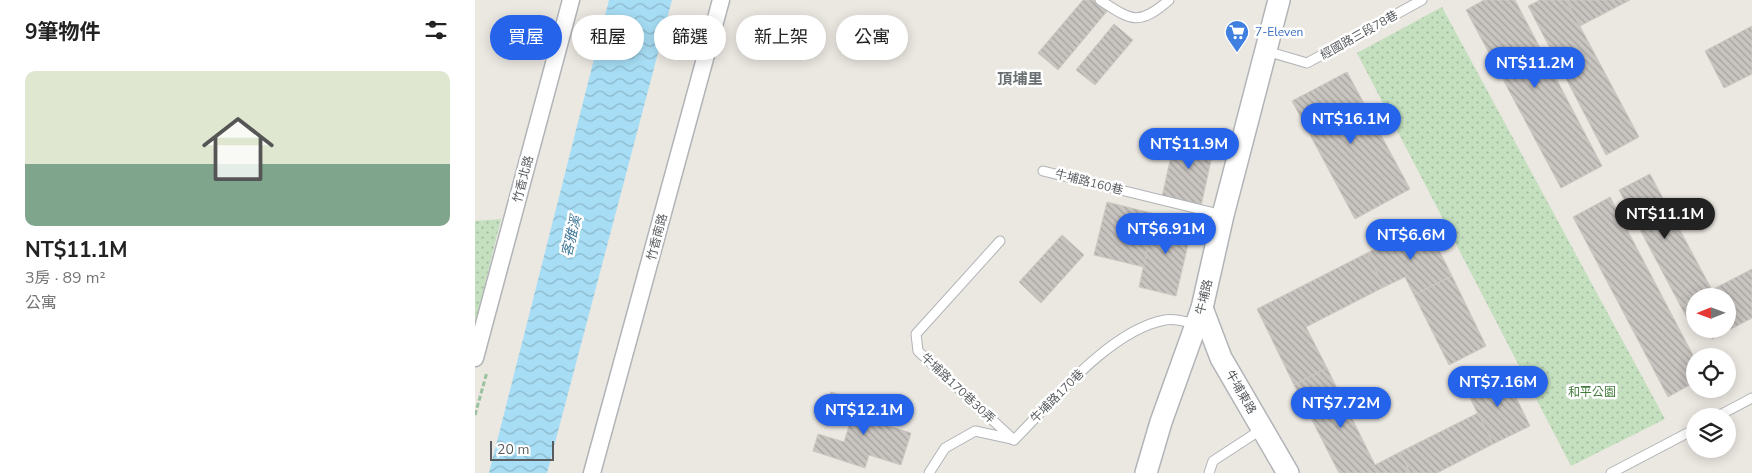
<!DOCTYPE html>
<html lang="zh-TW">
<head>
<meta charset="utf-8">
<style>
	:root { --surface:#fff; --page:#f6f6f6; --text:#222; --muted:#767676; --line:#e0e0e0; --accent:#2563eb }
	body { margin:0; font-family:"Nunito Sans","Noto Sans TC",sans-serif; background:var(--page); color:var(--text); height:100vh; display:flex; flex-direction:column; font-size:19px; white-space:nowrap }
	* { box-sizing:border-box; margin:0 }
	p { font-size:16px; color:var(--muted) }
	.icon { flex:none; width:28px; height:28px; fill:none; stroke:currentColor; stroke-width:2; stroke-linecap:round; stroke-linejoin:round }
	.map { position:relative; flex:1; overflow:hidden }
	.drawer { display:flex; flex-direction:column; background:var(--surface); width:475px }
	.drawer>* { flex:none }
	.banner { position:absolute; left:15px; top:15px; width:475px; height:45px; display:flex; gap:10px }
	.needle { width:32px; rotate:269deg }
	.buttons { position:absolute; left:1211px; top:288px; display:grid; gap:10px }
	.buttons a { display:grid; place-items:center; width:50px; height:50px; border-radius:50%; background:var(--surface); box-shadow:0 2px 12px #0003; font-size:25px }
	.scale { position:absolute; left:15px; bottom:12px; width:64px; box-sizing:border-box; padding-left:5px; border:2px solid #595d60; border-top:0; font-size:14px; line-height:18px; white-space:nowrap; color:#595d60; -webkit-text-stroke:4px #fff; paint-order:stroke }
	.price { position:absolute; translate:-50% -42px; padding:0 11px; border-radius:18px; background:var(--accent); color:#fff; font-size:16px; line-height:32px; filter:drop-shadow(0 1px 2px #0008) }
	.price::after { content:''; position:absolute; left:50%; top:30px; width:15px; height:11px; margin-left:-8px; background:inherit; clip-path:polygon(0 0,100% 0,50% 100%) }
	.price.on { background:#222; color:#fff }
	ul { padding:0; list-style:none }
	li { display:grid; align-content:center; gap:10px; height:265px; padding:0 25px }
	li+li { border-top:1px solid var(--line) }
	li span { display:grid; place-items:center; height:155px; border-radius:10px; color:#555 }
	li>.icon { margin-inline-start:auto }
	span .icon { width:90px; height:90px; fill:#fffc; stroke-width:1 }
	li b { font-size:21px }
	h2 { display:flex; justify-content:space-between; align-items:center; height:60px; padding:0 25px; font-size:21px }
	.chip { padding:0 18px; border-radius:22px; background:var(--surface); box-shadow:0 2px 12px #0003; font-size:18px; line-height:45px }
	.chip.on { background:var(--accent); color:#fff }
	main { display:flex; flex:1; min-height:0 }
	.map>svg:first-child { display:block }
	.park { fill:url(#park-dots) }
	.water { fill:url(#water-waves) }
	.building { fill:url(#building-back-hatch); stroke:#cec8c0 }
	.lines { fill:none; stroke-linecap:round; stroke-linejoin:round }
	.service-casing { stroke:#b1b4b7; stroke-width:11 }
	.minor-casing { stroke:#b1b4b7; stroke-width:19 }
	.tertiary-casing { stroke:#b1b4b7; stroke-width:24 }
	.path { stroke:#9bc2a0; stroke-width:3; stroke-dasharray:5 2.5; stroke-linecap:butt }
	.service { stroke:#fff; stroke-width:9 }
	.minor { stroke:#fff; stroke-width:16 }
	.tertiary { stroke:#fff; stroke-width:21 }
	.labels { text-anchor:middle; stroke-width:5; stroke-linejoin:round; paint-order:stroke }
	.shop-label { font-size:12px; fill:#366cbe; stroke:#fff; text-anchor:start }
	.street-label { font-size:12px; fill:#595d60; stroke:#fff }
	.park-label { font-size:12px; fill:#427c3c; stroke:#fff }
	.water-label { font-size:14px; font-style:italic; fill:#447b9c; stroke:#fff }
	.quarter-label { font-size:15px; font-weight:bold; fill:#6a6f72; stroke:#fff }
</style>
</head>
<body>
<main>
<section class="drawer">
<h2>9筆物件<svg class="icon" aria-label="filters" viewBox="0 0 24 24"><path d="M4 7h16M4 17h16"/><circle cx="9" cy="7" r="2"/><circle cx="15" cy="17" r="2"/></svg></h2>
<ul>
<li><span style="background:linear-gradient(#dfe7d0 60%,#7fa58c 0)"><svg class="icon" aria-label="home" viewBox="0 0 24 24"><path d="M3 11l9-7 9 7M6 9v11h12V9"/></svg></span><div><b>NT$11.1M</b><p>3房 · 89 m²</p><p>公寓</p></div></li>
</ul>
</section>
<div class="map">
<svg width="1277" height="473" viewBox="0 0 1277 473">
	<defs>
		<pattern id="park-dots" width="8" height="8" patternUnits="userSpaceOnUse" patternTransform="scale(1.25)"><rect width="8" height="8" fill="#c4e0bf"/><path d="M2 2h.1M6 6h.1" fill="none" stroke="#a2b99f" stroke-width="1.8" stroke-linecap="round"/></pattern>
		<pattern id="water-waves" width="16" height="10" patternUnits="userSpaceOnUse" patternTransform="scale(1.25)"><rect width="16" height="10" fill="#a7def5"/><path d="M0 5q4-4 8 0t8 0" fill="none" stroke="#8bb7ca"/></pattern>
		<pattern id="building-back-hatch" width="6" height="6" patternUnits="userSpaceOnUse" patternTransform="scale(1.25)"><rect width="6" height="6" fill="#c8c4c0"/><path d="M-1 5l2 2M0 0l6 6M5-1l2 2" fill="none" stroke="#a5a29f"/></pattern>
	</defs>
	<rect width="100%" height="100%" fill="#ebe7e1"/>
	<g class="park">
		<polygon points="967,7 1190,419 1096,466 882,53"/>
		<polygon points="26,219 0,325 0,221"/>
	</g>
	<polygon class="water" points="134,0 197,0 72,473 14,473"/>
	<g class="building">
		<polygon points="608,0 621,0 633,10 583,70 563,53"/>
		<polygon points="1009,0 1040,0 1127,166 1086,188 991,10"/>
		<polygon points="1065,0 1091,0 1164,137 1131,155 1053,6"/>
		<polygon points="1091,0 1155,0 1105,26"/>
		<polygon points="639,24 658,40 620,85 601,70"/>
		<polygon points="1277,26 1277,74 1249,88 1230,51"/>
		<polygon points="872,72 935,189 880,219 817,101"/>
		<polygon points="701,133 740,142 726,206 687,197"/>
		<polygon points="1175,174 1237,290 1225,296 1220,296 1220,299 1206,307 1144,190"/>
		<polygon points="1135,197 1220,359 1220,382 1193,397 1098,217"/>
		<polygon points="632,202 680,214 669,267 619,255"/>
		<polygon points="680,214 718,223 701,296 664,287"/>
		<polygon points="951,224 977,276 939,295 930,277 909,287 892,253"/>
		<polygon points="587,235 609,255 566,303 544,282"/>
		<polygon points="892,253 909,287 831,327 852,368 819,385 782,309"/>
		<polygon points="1277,269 1277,318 1237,339 1232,329 1252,329 1252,296 1225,296"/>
		<polygon points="977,276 1011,346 974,365 939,295"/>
		<polygon points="1220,299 1220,324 1216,326 1206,307"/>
		<polygon points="852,368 900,465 925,452 935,473 864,473 819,385"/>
		<polygon points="1028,371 1055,426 1018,444 991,390"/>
		<polygon points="356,392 408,408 404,423 436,433 426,465 394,455 390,468 338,451 343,434 369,442 378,413 352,405"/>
		<polygon points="1003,413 1018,444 962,473 935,473 925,452"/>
	</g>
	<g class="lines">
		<g class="service-casing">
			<g id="service">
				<path d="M625 0C656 20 663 27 694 0"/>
				<polyline points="791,51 832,63 947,0"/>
				<polyline points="568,171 748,215"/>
				<polyline points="525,241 441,334 443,351 539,440"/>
				<polyline points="1243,416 1277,398"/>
				<path d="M539 440C578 401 635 330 690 320 699 318 712 322 721 324"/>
				<polyline points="454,473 470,448 500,431 537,439"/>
				<polyline points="734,473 738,461 787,429"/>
				<polyline points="1136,473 1220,429"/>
			</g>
		</g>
		<g class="minor-casing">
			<g id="minor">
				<polyline points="0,358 96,0"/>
				<polyline points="117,473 246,0"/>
			</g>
		</g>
		<g class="tertiary-casing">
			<g id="tertiary">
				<polyline points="727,308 746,358 813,473"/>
				<polyline points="671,473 686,422 727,308 748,215 804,0"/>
			</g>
		</g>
		<polyline class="path" points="0,415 12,372"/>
		<use href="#service" class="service"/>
		<use href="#minor" class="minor"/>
		<use href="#tertiary" class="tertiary"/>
	</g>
	<defs>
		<g id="supermarket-pin" transform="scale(1.25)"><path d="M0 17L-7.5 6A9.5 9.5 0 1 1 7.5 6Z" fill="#3f7fe0" stroke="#fff"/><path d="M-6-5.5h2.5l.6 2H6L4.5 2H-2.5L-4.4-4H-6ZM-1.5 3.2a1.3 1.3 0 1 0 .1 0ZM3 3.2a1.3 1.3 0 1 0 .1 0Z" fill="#fff"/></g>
	</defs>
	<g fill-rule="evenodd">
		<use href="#supermarket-pin" x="762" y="32"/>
	</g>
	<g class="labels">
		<g class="shop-label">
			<text x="780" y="36">7-Eleven</text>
		</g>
		<g class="street-label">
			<text transform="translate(884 35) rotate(-29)" y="4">經國路三段78巷</text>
			<text transform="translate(48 179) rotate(-75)" y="4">竹香北路</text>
			<text transform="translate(614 182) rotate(14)" y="4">牛埔路160巷</text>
			<text transform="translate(182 237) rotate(-75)" y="4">竹香南路</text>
			<text transform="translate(729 297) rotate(-76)" y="4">牛埔路</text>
			<text transform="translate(483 388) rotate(43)" y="4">牛埔路170巷30弄</text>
			<text transform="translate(766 392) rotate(60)" y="4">牛埔東路</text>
			<text transform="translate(582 396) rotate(-45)" y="4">牛埔路170巷</text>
		</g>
		<g class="park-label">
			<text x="1117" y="396">和平公園</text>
		</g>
		<g class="water-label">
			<text transform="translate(96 236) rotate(-76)" y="5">客雅溪</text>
		</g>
		<g class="quarter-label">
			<text x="545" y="84">頂埔里</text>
		</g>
	</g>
</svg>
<div class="buttons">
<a><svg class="needle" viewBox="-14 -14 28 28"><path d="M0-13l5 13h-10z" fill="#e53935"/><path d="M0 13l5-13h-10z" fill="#767676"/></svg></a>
<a><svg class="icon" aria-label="locate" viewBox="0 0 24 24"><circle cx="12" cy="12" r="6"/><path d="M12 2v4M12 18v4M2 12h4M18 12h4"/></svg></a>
<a><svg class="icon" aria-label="layers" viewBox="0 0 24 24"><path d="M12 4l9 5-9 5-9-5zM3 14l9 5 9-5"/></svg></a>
</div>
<div class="scale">20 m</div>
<b class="price" style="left:1060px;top:89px">NT$11.2M</b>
<b class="price" style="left:876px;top:145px">NT$16.1M</b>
<b class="price" style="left:714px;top:170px">NT$11.9M</b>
<b class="price on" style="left:1190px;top:240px">NT$11.1M</b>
<b class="price" style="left:691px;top:255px">NT$6.91M</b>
<b class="price" style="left:936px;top:261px">NT$6.6M</b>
<b class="price" style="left:1023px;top:408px">NT$7.16M</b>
<b class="price" style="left:866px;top:429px">NT$7.72M</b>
<b class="price" style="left:389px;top:436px">NT$12.1M</b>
<div class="banner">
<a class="chip on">買屋</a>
<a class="chip">租屋</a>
<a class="chip">篩選</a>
<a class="chip">新上架</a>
<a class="chip">公寓</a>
</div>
</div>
</main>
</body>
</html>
